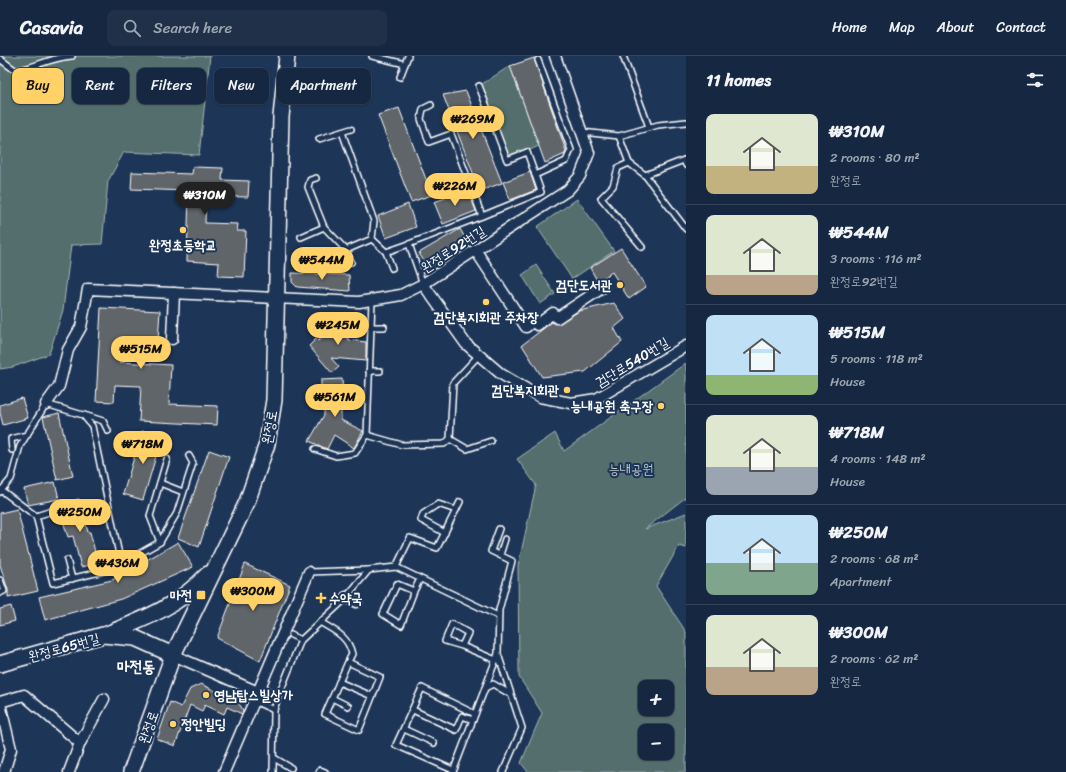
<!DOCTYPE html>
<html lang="en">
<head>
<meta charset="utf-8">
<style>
	:root { --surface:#162841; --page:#1f3048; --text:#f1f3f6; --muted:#9ea6b1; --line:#35445a; --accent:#ffd166 }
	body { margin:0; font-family:Sriracha,"Poor Story",sans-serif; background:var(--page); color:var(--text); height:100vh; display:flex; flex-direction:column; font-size:15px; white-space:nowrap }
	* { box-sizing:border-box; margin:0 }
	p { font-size:13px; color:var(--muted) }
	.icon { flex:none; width:22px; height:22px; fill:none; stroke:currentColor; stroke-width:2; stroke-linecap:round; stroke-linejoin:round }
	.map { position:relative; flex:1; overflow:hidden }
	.drawer { display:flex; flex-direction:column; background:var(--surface); width:380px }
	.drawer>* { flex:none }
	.top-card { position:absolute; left:12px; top:12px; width:380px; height:36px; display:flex; gap:8px }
	.tools { position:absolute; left:638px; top:624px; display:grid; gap:8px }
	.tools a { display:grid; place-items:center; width:36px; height:36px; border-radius:8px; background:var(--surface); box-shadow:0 1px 3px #0004,0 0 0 1px var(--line); font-size:20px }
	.price { position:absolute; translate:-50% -34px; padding:0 9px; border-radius:14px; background:var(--accent); color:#111; font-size:13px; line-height:26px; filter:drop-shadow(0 1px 2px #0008) }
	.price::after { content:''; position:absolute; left:50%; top:24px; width:12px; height:9px; margin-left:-6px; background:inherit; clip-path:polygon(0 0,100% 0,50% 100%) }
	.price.selected { background:#222; color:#fff }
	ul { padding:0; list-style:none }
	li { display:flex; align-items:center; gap:12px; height:100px; padding:0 20px }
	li+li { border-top:1px solid var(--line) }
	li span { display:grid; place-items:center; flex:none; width:112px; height:80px; border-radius:8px; color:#555 }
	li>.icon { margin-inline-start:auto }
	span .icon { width:48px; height:48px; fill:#fffc; stroke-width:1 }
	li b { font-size:17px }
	h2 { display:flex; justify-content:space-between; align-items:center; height:48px; padding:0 20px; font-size:17px }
	.tag { padding:0 14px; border-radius:8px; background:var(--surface); box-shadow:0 1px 3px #0004,0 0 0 1px var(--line); font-size:14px; line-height:36px }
	.tag.selected { background:var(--accent); color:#111 }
	header { display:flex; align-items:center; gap:24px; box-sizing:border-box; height:56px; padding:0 20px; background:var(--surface); border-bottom:1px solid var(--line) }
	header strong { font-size:19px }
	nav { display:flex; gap:22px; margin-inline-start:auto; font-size:14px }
	.search { width:280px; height:36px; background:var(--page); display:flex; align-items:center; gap:10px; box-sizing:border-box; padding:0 14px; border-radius:8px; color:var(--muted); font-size:15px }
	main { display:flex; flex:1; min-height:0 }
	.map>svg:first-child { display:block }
	.green { fill:#526e6c; stroke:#a8b6b6; fill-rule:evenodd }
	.building { fill:#61656b; stroke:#fff }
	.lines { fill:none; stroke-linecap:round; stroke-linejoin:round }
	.lane-casing { stroke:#fff; stroke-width:8 }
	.street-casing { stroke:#fff; stroke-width:13 }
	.secondary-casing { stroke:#fff; stroke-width:18 }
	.lane { stroke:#1d3557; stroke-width:5 }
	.street { stroke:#1d3557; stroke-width:10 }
	.secondary { stroke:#1d3557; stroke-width:15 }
	.poi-dot { fill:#ffd166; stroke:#1d3557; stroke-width:1.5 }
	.labels { text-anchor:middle; stroke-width:4; stroke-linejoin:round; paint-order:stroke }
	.poi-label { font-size:14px; font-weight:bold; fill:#fff; stroke:#1d3557; text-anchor:end }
	.street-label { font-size:14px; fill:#fff; stroke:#1d3557 }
	.park-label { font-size:14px; fill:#bac5c4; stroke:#1d3557 }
	.quarter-label { font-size:16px; font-weight:bold; fill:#fff; stroke:#1d3557 }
</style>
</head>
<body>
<header>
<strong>Casavia</strong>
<div class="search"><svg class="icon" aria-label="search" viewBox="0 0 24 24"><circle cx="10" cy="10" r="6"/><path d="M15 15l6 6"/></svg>Search here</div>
<nav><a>Home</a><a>Map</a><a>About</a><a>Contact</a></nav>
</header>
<main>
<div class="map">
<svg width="686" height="716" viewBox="0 0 686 716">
	<rect width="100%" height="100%" fill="#1d3557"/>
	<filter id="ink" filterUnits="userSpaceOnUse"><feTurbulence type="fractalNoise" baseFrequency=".025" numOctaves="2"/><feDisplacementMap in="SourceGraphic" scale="8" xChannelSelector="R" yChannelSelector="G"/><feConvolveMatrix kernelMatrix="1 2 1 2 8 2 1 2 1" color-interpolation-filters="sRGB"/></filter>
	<g filter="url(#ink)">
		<g class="green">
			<polygon points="0,0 210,0 199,99 124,96 108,125 102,188 71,189 63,254 49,298 13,311 0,313"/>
			<polygon points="510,10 539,90 507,104 479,30"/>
			<polygon points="577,143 614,195 572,223 537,171"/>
			<polygon points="536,209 555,238 540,248 522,219"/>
			<path d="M686 307V441L645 473 686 457V492L679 490 656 530 686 576V716H528L521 707 542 657 519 621V618L518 510 536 429 517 403 555 377 564 395ZM645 631H667V653H645ZM645 675H667V697H645Z"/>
		</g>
		<g class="building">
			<polygon points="534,2 566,95 565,98 545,107 510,10"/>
			<polygon points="466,35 502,127 480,135 443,39"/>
			<polygon points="399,52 432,139 411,146 378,59"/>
			<polygon points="193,111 223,112 222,124 249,125 248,141 206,140 205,167 238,168 237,175 246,175 244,221 218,220 219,207 187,205 189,135 131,133 132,116 192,118"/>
			<polygon points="530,116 536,134 510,144 503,126"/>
			<polygon points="468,134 476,155 443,168 434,146"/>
			<polygon points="408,148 416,171 386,182 378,160"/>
			<polygon points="460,173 468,187 428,212 419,197"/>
			<polygon points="621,192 646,231 629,243 612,216 598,226 590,212"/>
			<polygon points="292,217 349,219 350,235 297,231 292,226"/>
			<polygon points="614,247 625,263 614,272 622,286 585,316 542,321 522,289 552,266 558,268 579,255"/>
			<polygon points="101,252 160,255 158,285 121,283 119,306 171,309 169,348 218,350 217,369 139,365 141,330 115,329 114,346 96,345"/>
			<polygon points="327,262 340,264 344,276 349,284 366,286 366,305 331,302 339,311 332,317 309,290 316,283 318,285 328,277"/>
			<polygon points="342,323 343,339 348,339 348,349 341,349 341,364 363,375 354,392 334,379 327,393 309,385 324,359 324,332 321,332 321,324"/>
			<polygon points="22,342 28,362 3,369 0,357 0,349"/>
			<polygon points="59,357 73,420 57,424 43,361"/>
			<polygon points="142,375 162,380 143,444 123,438"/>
			<polygon points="209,394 229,401 199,491 178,482"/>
			<polygon points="55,426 59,443 28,449 24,433"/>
			<polygon points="79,443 88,476 90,476 95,496 93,496 96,508 81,511 73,480 68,481 63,465 68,463 64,447"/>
			<polygon points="17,453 38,535 8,542 8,534 0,509 0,457"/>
			<polygon points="178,486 193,511 121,543 45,564 39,541 112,524"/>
			<polygon points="245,508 290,529 260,605 217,582"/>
			<polygon points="11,550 15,565 0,569 0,553"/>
			<polygon points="201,628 238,646 243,654 242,658 227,651 224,658 205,649 202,655 190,649 175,690 157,683 170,646 181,651 190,633"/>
		</g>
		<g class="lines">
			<g class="lane-casing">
				<g id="lane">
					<polyline points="372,0 405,8"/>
					<polyline points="623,0 649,71"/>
					<path d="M0 3 16 15C36 11 52 1 72 0"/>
					<polyline points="400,21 408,0"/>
					<polyline points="479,30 507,104 527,96 541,136 482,160"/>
					<polyline points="342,76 374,165 372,183"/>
					<polyline points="582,76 619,80 658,69 686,66"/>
					<polyline points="619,80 629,107 618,112 613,130 601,142 642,191"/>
					<polyline points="319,83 351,73"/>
					<polyline points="629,107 645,119 686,173"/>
					<polyline points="535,119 566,105 571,94 538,4"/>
					<polyline points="645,119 684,104 686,109"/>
					<polyline points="316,122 310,124 308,131 324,171 346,194 372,183 386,196"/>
					<polyline points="301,181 324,171"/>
					<polyline points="346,194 351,206"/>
					<polyline points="392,212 386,196 409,188"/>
					<polyline points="423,228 409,188 482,160 451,78 429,86 421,63 423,53 431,49"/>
					<polyline points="371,271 384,271"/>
					<polyline points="369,315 380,315"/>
					<polyline points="84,359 103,365 108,375"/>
					<polyline points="367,379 402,389 444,388 450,383 453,327 479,299"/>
					<polyline points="450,383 467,393 491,385"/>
					<polyline points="315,393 336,400 355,397 367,379 372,244"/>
					<polyline points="12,394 11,383 27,379"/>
					<polyline points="160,427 183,436"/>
					<polyline points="1,434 36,460 55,454"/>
					<polyline points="0,436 11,423 20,390 46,348 83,359 92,370 121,508"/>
					<polyline points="36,460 53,527 112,513 160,486 177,457 193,407 189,400"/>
					<polyline points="499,473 491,495 512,505 499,554 498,598 522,672 503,716"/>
					<polyline points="445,477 421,464 423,458 438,448 456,454"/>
					<polyline points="160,486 150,460 167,403"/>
					<polyline points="500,499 505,483"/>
					<polyline points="67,504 72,523"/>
					<polyline points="396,511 410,482 437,492 460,446"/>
					<polyline points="309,516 369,514"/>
					<polyline points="0,524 4,535 0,537"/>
					<polyline points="414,535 401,569 383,558 397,528 414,535 420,523"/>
					<path d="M320 566C335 575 348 580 352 598L348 606 380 621 359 674 325 658 348 606"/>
					<polyline points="291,579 301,584"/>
					<polyline points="462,590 445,585 452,568 468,577 462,590 496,604"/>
					<polyline points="339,626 372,640"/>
					<polyline points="260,630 278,641"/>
					<polyline points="485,632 493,628 510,638"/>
					<polyline points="332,642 348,650"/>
					<polyline points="254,645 274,654"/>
					<polyline points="413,654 456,674 462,660 473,664"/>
					<polyline points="404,673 434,687"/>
					<polyline points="274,702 291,712"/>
					<polyline points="453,714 396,689 422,632 475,658"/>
					<polyline points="273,716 274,654 278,641 301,584 342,546 369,514 396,511 498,560"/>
					<polyline points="319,716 320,714 325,716"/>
					<polyline points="453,716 498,598"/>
				</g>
			</g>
			<g class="street-casing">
				<g id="street">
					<polyline points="476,195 526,271 534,264 537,269 553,257 557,262 602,232"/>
					<polyline points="423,228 466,288 501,318 540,341 571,347 596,343 686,290"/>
					<polyline points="172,283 174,237"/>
					<polyline points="46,348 59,330 68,294 81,271 88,233 359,246 401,239 423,228 568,134 580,120 589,97 555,0"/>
					<polyline points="346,541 357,546"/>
					<polyline points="173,599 258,636"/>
					<polyline points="0,646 24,639 80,687"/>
					<polyline points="0,648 11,693 4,716"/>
					<polyline points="69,716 80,687 104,643"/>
					<polyline points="224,716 309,516"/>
				</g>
			</g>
			<g class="secondary-casing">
				<g id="secondary">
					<path d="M107 578C147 562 178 550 208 518"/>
					<polyline points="0,608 103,579 135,582 173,599"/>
					<polyline points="131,716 173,599 247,446 267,388 274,344 281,61 287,0"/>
				</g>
			</g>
			<use href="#lane" class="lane"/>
			<use href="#street" class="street"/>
			<use href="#secondary" class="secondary"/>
		</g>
	</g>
	<g class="poi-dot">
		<circle cx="183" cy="174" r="4"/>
		<circle cx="620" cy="229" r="4"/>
		<circle cx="486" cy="246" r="4"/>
		<circle cx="567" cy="334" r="4"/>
		<circle cx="661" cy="350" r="4"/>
		<rect x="196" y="534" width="10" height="10" rx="2"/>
		<path d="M319 536h4v4h4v4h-4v4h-4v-4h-4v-4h4z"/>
		<circle cx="206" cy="639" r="4"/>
		<circle cx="173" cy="668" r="4"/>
	</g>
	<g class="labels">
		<g class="poi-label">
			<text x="183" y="194" text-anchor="middle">완정초등학교</text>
			<text x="612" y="234">검단도서관</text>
			<text x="486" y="266" text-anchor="middle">검단복지회관 주차장</text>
			<text x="559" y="339">검단복지회관</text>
			<text x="653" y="355">능내공원 축구장</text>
			<text x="192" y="544">마전</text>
			<text x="329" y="547" text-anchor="start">수약국</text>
			<text x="214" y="644" text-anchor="start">영남탑스빌상가</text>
			<text x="181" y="673" text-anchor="start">정안빌딩</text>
		</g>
		<g class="street-label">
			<text transform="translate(453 193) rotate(-33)" y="5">완정로92번길</text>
			<text transform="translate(632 306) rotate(-31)" y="5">검단로540번길</text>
			<text transform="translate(269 371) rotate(-80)" y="5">완정로</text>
			<text transform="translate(64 591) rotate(-15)" y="5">완정로65번길</text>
			<text transform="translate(148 671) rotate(-70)" y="5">완정로</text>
		</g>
		<g class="park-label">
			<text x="631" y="418">능내공원</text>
		</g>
		<g class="quarter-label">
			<text x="136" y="616">마전동</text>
		</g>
	</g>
</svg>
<div class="tools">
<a>+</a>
<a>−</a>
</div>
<b class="price" style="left:473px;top:84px">₩269M</b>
<b class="price" style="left:455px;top:151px">₩226M</b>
<b class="price selected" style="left:205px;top:160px">₩310M</b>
<b class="price" style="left:322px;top:225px">₩544M</b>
<b class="price" style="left:338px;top:290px">₩245M</b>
<b class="price" style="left:141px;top:314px">₩515M</b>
<b class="price" style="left:335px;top:362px">₩561M</b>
<b class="price" style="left:143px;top:409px">₩718M</b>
<b class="price" style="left:80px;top:477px">₩250M</b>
<b class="price" style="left:118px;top:528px">₩436M</b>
<b class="price" style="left:253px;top:556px">₩300M</b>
<div class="top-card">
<a class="tag selected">Buy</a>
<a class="tag">Rent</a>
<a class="tag">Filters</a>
<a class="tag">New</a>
<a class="tag">Apartment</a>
</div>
</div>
<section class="drawer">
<h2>11 homes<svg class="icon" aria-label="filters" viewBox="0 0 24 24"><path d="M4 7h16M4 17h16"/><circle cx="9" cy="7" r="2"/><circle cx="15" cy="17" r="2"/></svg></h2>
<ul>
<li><span style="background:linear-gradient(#dfe7d0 65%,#c2b280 0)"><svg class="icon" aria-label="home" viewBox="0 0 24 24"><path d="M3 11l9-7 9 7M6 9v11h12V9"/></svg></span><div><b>₩310M</b><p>2 rooms · 80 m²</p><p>완정로</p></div></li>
<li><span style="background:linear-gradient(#dfe7d0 75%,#b9a48a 0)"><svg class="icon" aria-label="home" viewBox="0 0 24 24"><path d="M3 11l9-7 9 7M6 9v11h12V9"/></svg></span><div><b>₩544M</b><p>3 rooms · 116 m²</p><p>완정로92번길</p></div></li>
<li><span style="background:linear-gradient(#bfe0f5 75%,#8fb573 0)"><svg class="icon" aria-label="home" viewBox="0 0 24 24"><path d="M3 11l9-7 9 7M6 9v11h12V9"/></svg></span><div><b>₩515M</b><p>5 rooms · 118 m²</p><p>House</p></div></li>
<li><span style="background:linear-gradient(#dfe7d0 65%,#9aa5b1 0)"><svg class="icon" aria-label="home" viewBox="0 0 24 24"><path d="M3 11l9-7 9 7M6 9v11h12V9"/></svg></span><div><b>₩718M</b><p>4 rooms · 148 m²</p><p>House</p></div></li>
<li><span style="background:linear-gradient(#bfe0f5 60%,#7fa58c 0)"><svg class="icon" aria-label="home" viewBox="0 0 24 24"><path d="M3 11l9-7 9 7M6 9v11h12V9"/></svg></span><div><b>₩250M</b><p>2 rooms · 68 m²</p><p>Apartment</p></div></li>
<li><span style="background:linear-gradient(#dfe7d0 65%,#b9a48a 0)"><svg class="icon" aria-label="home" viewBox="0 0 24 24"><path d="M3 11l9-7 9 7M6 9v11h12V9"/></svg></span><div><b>₩300M</b><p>2 rooms · 62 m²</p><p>완정로</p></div></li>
</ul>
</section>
</main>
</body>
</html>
